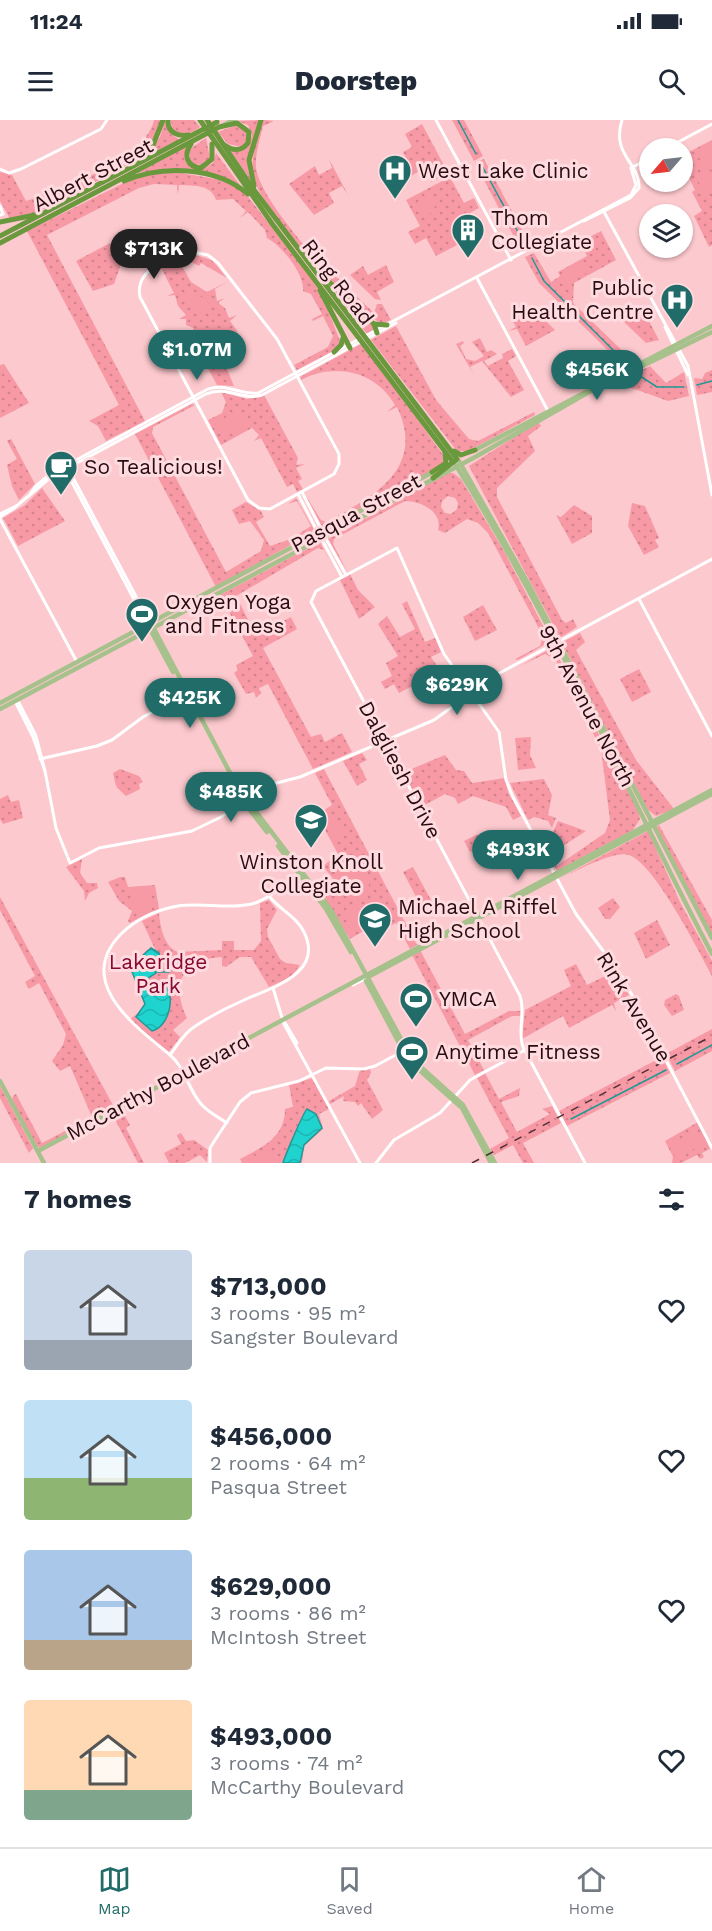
<!DOCTYPE html>
<html lang="en">
<head>
<meta charset="utf-8">
<style>
	:root { --surface:#fff; --page:#f2f2f3; --text:#1f2937; --muted:#747a83; --line:#e0e1e3; --accent:#216c69 }
	body { margin:0; font-family:"Work Sans",sans-serif; background:var(--page); color:var(--text); height:100vh; display:flex; flex-direction:column; font-size:22px; white-space:nowrap }
	* { box-sizing:border-box; margin:0 }
	p { font-size:20px; color:var(--muted) }
	.icon { flex:none; width:33px; height:33px; fill:none; stroke:currentColor; stroke-width:2; stroke-linecap:round; stroke-linejoin:round }
	.map { position:relative; height:1043px; overflow:hidden }
	.details { display:flex; flex-direction:column; background:var(--surface); flex:1 }
	.details>* { flex:none }
	.needle { width:39px; rotate:242deg }
	.controls { position:absolute; left:639px; top:18px; display:grid; gap:12px }
	.controls a { display:grid; place-items:center; width:54px; height:54px; border-radius:50%; background:var(--surface); box-shadow:0 2px 4px #0004; font-size:30px }
	.price { position:absolute; translate:-50% -51px; padding:0 14px; border-radius:21px; background:var(--accent); color:#fff; font-size:20px; line-height:39px; filter:drop-shadow(0 2px 3px #0008) }
	.price::after { content:''; position:absolute; left:50%; top:36px; width:18px; height:14px; margin-left:-9px; background:inherit; clip-path:polygon(0 0,100% 0,50% 100%) }
	.price.on { background:#222; color:#fff }
	ul { padding:0; list-style:none }
	li { display:flex; align-items:center; gap:18px; height:150px; padding:0 24px }
	li span { display:grid; place-items:center; flex:none; width:168px; height:120px; border-radius:6px; color:#555 }
	li>.icon { margin-inline-start:auto }
	span .icon { width:72px; height:72px; fill:#fffc; stroke-width:1 }
	li b { font-size:26px }
	h2 { display:flex; justify-content:space-between; align-items:center; height:72px; padding:0 24px; font-size:26px }
	.status { display:flex; justify-content:space-between; align-items:center; height:42px; padding:0 30px; background:var(--surface); direction:ltr }
	.status svg { height:16px; fill:currentColor }
	header { display:flex; justify-content:space-between; align-items:center; height:78px; padding:0 24px; background:var(--surface); font-size:27px; font-weight:800 }
	.tabs { display:flex; justify-content:space-around; align-items:center; height:84px; border-top:2px solid var(--line); background:var(--surface); font-size:16px; color:var(--muted) }
	.tabs a { display:grid; justify-items:center; gap:3px }
	.tabs .on { color:var(--accent) }
	.map>svg:first-child { display:block }
	.green { fill:url(#green-dots); fill-rule:evenodd }
	.pitch { fill:#f79aa6 }
	.water { fill:url(#water-waves); stroke:#229896; stroke-width:1.5 }
	.lines { fill:none; stroke-linecap:round; stroke-linejoin:round }
	.stream { stroke:#229896; stroke-width:1.5 }
	.minor { stroke:#fff; stroke-width:3 }
	.major { stroke:#a6c18b; stroke-width:4.5 }
	.highway { stroke:#6a983d; stroke-width:5 }
	.rail { stroke:#513035; stroke-width:1.5; stroke-dasharray:8 8; stroke-linecap:butt }
	.labels { text-anchor:middle; stroke-width:6; stroke-linejoin:round; paint-order:stroke }
	.poi-label { font-size:21px; fill:#280b10; stroke:#fedbdf; text-anchor:start }
	.street-label { font-size:21px; fill:#280b10; stroke:#fedbdf }
	.park-label { font-size:21px; fill:#870832; stroke:#fedbdf }
</style>
</head>
<body>
<div class="status"><b>11:24</b><svg viewBox="0 0 49 12"><path d="M0 12V9h3v3zM5 12V6h3v6zM10 12V3h3v9zM15 12V0h3v12zM26 1h20v11H26zM47 4h2v5h-2z"/></svg></div>
<header><svg class="icon" aria-label="menu" viewBox="0 0 24 24"><path d="M4 6h16M4 12h16M4 18h16"/></svg>Doorstep<svg class="icon" aria-label="search" viewBox="0 0 24 24"><circle cx="10" cy="10" r="6"/><path d="M15 15l6 6"/></svg></header>
<div class="map">
<svg width="712" height="1043" viewBox="0 0 712 1043">
	<defs>
		<pattern id="green-dots" width="8" height="8" patternUnits="userSpaceOnUse" patternTransform="scale(1.5)"><rect width="8" height="8" fill="#f79aa6"/><path d="M2 2h.1M6 6h.1" fill="none" stroke="#d4838e" stroke-width="1.8" stroke-linecap="round"/></pattern>
		<pattern id="water-waves" width="16" height="10" patternUnits="userSpaceOnUse" patternTransform="scale(1.5)"><rect width="16" height="10" fill="#1fd4cf"/><path d="M0 5q4-4 8 0t8 0" fill="none" stroke="#1cb5b1"/></pattern>
	</defs>
	<rect width="100%" height="100%" fill="#fcc9ce"/>
	<g class="green">
		<path d="M154 0H162L154 21 139 39 38 92 10 99 0 81V52L12 55 26 81C61 70 146 39 154 0Z"/>
		<polygon points="165,0 171,14 180,20 146,37 160,17"/>
		<path d="M171 0H194L200 7C191 14 182 17 172 10Z"/>
		<polygon points="259,0 248,49 251,62 230,30 249,24 252,15 248,5 238,1"/>
		<path d="M263 0 274 1 263 6C260 19 255 34 256 47 258 74 308 130 326 151L329 150 374 193 377 184H382L391 200 383 203C357 199 263 89 255 62 248 40 257 21 263 0Z"/>
		<polygon points="452,0 464,0 483,36 474,41"/>
		<polygon points="422,4 448,53 431,62 423,49 397,64 391,52 409,43 403,32 412,27 405,14"/>
		<polygon points="237,5 244,7 248,19 243,27 228,24 218,12"/>
		<polygon points="206,18 210,39 203,45 194,44 190,40 190,29"/>
		<polygon points="712,20 712,125 709,127 694,96 702,91 692,72 695,70 683,45 683,35"/>
		<polygon points="187,26 186,41 203,49 213,43 216,33 240,65 217,55 172,49 137,53"/>
		<polygon points="329,39 348,75 342,66 329,73 334,83 314,95 289,64 315,46 319,55 332,48"/>
		<polygon points="484,39 531,127 522,132 475,43"/>
		<path d="M176 52 227 61 246 74 311 158 323 177 340 221 337 229 297 250 294 245 328 227 333 216 323 196 313 201 312 199 322 194 311 174 303 171C305 154 281 125 267 118L265 110 248 92 240 98 246 91 233 79 216 80C211 64 194 66 179 65L178 75 177 65 154 64 139 68 47 115 145 301 106 321 98 306 89 301 119 285 27 111 130 60 146 54Z"/>
		<polygon points="450,57 464,83 474,78 479,88 470,93 480,113 436,136 426,118 415,124 408,112 420,106 406,80"/>
		<polygon points="601,111 616,140 574,163 573,183 634,242 625,247 539,163 525,137 534,133 551,162 560,156 558,152 587,136 583,128 587,126 584,120"/>
		<polygon points="110,123 121,144 114,164 93,171 76,141"/>
		<polygon points="192,134 212,140 227,158 201,143 199,146 180,136"/>
		<polygon points="177,137 191,162 207,172 229,161 215,169 217,181 225,178 218,183 225,188 229,198 237,195 230,201 238,212 229,214 216,223 234,266 217,265 197,228 175,239 174,237 194,227 189,221 199,223 193,208 186,205 186,199 179,199 186,195 178,186 175,175 167,176 174,173 160,146"/>
		<polygon points="386,145 394,162 377,172 381,180 375,179 350,155 363,146 368,155"/>
		<polygon points="333,169 372,204 375,210 367,214"/>
		<polygon points="547,190 541,196 555,210 526,226 517,209 508,211 516,207 511,198 527,201"/>
		<polygon points="643,190 659,220 646,223 623,201"/>
		<polygon points="396,206 436,280 469,319 478,321 534,292 535,295 468,331 457,331 371,220"/>
		<polygon points="480,218 487,232 491,230 497,234 484,241 488,246 503,238 502,234 512,229 516,236 508,241 524,270 511,277 482,241 470,247 474,255 456,224 463,221 464,223 460,226 466,239 475,241 484,236 472,222"/>
		<path d="M363 223 446 339 441 346 323 408 304 373 321 400 326 402C371 378 427 350 397 287L387 292 395 285C376 251 334 242 301 260L300 257Z"/>
		<polygon points="4,244 29,283 0,298 0,245"/>
		<polygon points="650,246 666,263 684,252 689,276 668,281 629,267 636,261 634,254"/>
		<polygon points="712,250 712,272 697,275 694,258 702,259 705,253"/>
		<polygon points="221,272 247,279 264,275 298,338 296,345 305,344 296,348 302,359 298,361 303,369 297,372 293,364 287,367 261,318 254,321 259,315 252,308 221,325 208,300 222,293 226,282"/>
		<polygon points="192,284 195,285 153,307 152,313 226,452 261,431 264,420 250,401 239,404 232,390 246,382 261,391 264,397 256,402 270,426 291,419 311,406 297,381 288,384 296,378 315,411 216,467 135,314"/>
		<polygon points="538,302 541,306 528,316 535,331 497,368 497,377 562,500 566,503 573,499 577,507 560,518 469,346"/>
		<polygon points="11,319 35,364 19,380 12,366 7,345 17,339 7,321"/>
		<path d="M449 353H453L461 359 504 431 551 521 518 540 515 539 540 526 543 516 488 413 478 403 467 399 445 413 438 410C443 392 421 381 405 381L334 419 333 424 347 451 328 419ZM448 376 455 378 458 383 457 389 451 394 445 393 441 387 442 381Z"/>
		<polygon points="42,368 65,401 18,426 3,398 25,385"/>
		<polygon points="632,383 645,386 659,418 655,420 659,427 644,435 628,406"/>
		<polygon points="574,385 592,396 592,413 572,424 556,395 561,397"/>
		<polygon points="320,422 338,456 324,430 318,428 236,476 256,515 291,497 297,509 263,528 311,617 321,614 325,622 342,613 352,632 313,649 268,564 259,568 261,573 256,578 254,572 246,574 234,553 238,550 236,545 253,536 220,475"/>
		<polygon points="350,454 358,470 375,487 359,499 340,460"/>
		<polygon points="407,481 425,522 435,518 441,532 431,537 459,579 451,585 435,567 420,576 414,565 399,573 394,564 385,569 381,562 392,556 386,543 398,536 378,504 387,496 400,517 415,509 402,484"/>
		<polygon points="483,485 497,510 475,521 463,497"/>
		<polygon points="580,513 585,522 576,530 636,640 674,689 656,696 648,690 563,525 563,522"/>
		<polygon points="553,527 638,689 640,699 633,710 557,751 540,720 550,716 545,724 557,746 605,713 610,700 601,629 555,539 545,534 520,546"/>
		<polygon points="639,549 651,572 632,582 620,559"/>
		<polygon points="531,617 530,635 536,648 518,650 515,618"/>
		<polygon points="362,633 367,640 359,644 367,660 357,666 343,641"/>
		<polygon points="445,635 456,650 464,651 472,663 505,658 508,672 521,696 513,700 506,687 473,676 458,684 455,678 445,674 421,687 401,648 409,650"/>
		<path d="M120 649 139 656 143 662 139 664 140 669 126 676C114 664 117 670 113 653Z"/>
		<polygon points="324,649 417,825 410,829 396,803 376,813 372,806 350,819 320,772 334,760 323,746 338,734 317,695 332,685 315,653"/>
		<polygon points="544,659 552,675 548,695 556,698 552,708 548,701 534,697 528,700 510,663"/>
		<polygon points="8,675 11,682 19,680 23,698 3,704 0,699 0,679"/>
		<polygon points="558,701 586,711 560,728 552,714"/>
		<polygon points="659,705 712,800 712,815 656,708"/>
		<path d="M648 711 680 782 712 841V856C699 831 654 743 629 735 614 730 574 752 559 759Z"/>
		<polygon points="478,714 487,724 470,732 464,721"/>
		<polygon points="82,739 80,753 87,763 97,763 98,768 89,773 85,781 84,771 66,747"/>
		<polygon points="413,747 432,782 422,788 403,752"/>
		<polygon points="120,757 125,757 128,767 155,765 159,789 130,803 128,801 132,791 119,781 108,762"/>
		<polygon points="0,777 114,987 40,1028 37,1026 12,980 13,976 16,974 42,1023 92,997 70,946 60,951 52,941 63,925 66,914 39,863 29,869 25,862 35,856 0,790"/>
		<polygon points="613,778 620,787 610,799 605,799 598,788"/>
		<path d="M269 780 277 790 267 809 268 817 280 839 286 843 300 845 291 857 269 867 251 837H240L226 847 222 846V837C183 839 170 863 187 898L173 910 180 917 168 933 129 900 143 889 145 884 130 847 147 830 155 829 142 801 159 793C160 806 164 827 178 832L222 830V821H234V830H254L261 821 260 783Z"/>
		<polygon points="657,800 670,825 646,839 634,813"/>
		<polygon points="420,830 465,914 509,891 521,891 520,896 512,896 468,920 484,950 475,955 412,835"/>
		<polygon points="576,844 587,865 615,851 629,875 614,883 616,891 612,885 569,908 563,896 522,919 525,890 571,866 564,850"/>
		<polygon points="676,874 679,876 684,890 672,896 664,885 665,880"/>
		<polygon points="712,909 712,931 675,951 666,934"/>
		<polygon points="662,937 670,953 567,1006 559,991"/>
		<polygon points="370,949 371,953 367,960 383,990 372,999 361,983 358,986 355,982 343,981 344,976 330,984 329,981 355,966 360,950"/>
		<polygon points="485,953 499,979 520,968 519,976 501,982 517,1012 550,994 542,989 552,986 561,1003 523,1023 534,1043 523,1043 513,1025 494,1035 490,1029 509,1018 477,958"/>
		<path d="M313 958 329 989 319 994 323 1009 304 1026 302 1043H242L240 1039C262 1027 285 1018 285 989L293 987 289 965Z"/>
		<polygon points="0,966 33,1028 29,1033 0,978"/>
		<polygon points="121,989 130,1005 126,1008 144,1043 138,1043 112,994"/>
		<polygon points="698,1002 710,1029 702,1033 704,1037 700,1039 697,1035 681,1043 672,1043 673,1037 665,1021"/>
		<polygon points="181,1013 186,1021 194,1020 208,1030 207,1042 200,1035 185,1043 169,1043 164,1033 181,1024 177,1015"/>
	</g>
	<g class="pitch">
		<polygon points="712,25 712,44 705,48 697,34 698,30"/>
		<polygon points="712,51 712,68 702,73 697,56"/>
		<polygon points="432,74 435,87 426,98 419,83"/>
		<polygon points="581,140 588,152 567,163 561,151"/>
		<polygon points="191,169 209,183 200,194 182,180"/>
		<polygon points="239,290 247,305 223,318 215,303"/>
		<polygon points="333,694 345,716 334,722 322,699"/>
		<path d="M361 745C376 758 370 778 349 780L336 755Z"/>
		<polygon points="153,769 150,786 136,794 131,770"/>
		<polygon points="376,778 388,800 376,807 363,785"/>
		<polygon points="358,783 362,799 351,809 342,792"/>
		<path d="M696 1009 704 1023 687 1033C683 1023 686 1015 696 1009Z"/>
		<polygon points="676,1016 687,1037 678,1042 667,1021"/>
		<polygon points="268,1029 276,1043 244,1043 243,1042"/>
	</g>
	<g class="water">
		<path d="M151 828 159 833 161 845 154 848 156 853 147 859V867L155 871 158 866 164 865C177 876 168 908 152 911L136 897 145 884 130 847Z"/>
		<path d="M307 989 316 994 322 1008 304 1025 300 1043H283C284 1038 304 991 307 989Z"/>
	</g>
	<g class="lines">
		<g class="stream">
			<polyline points="458,0 476,34"/>
			<polyline points="481,44 525,125"/>
			<polyline points="532,138 544,161 626,243"/>
			<polyline points="637,254 657,267 684,267"/>
			<polyline points="697,265 712,261"/>
			<polyline points="156,852 169,852 175,847"/>
			<polyline points="677,944 712,925"/>
			<polyline points="571,999 666,950"/>
		</g>
		<g class="minor">
			<polyline points="436,0 511,140"/>
			<polyline points="667,28 712,4"/>
			<polyline points="631,48 650,38"/>
			<polyline points="0,49 9,53 21,49 101,9 107,0"/>
			<polyline points="0,86 3,94 0,95"/>
			<polyline points="603,90 688,246 712,375"/>
			<path d="M584 101 630 78 639 68C640 42 611 36 622 0"/>
			<path d="M192 132 208 135 218 143 277 219 339 334V344L334 354 270 389 259 388 248 380 140 177C134 150 170 135 192 132Z"/>
			<polyline points="477,158 548,291"/>
			<polyline points="665,207 688,255"/>
			<polyline points="365,216 631,75 636,65 631,48"/>
			<polyline points="368,218 396,203"/>
			<polyline points="68,348 150,503"/>
			<polyline points="65,349 147,504"/>
			<polyline points="302,372 322,411"/>
			<polyline points="298,374 318,413"/>
			<path d="M29 376 35 367 50 354 208 269C227 263 240 275 258 273L359 219"/>
			<polyline points="0,394 16,386"/>
			<path d="M0 397 13 389 51 357 206 274C226 265 242 281 262 275L362 221"/>
			<polyline points="0,399 77,542"/>
			<polyline points="325,417 346,455"/>
			<polyline points="321,418 342,457"/>
			<polyline points="639,479 712,616"/>
			<polyline points="17,579 36,616 45,651"/>
			<polyline points="15,581 33,617 45,651 56,708 70,743 99,728 192,711 221,697 265,666 300,657 434,600 496,555 712,439"/>
			<polyline points="40,639 97,626 112,620 143,597 187,573"/>
			<polyline points="353,865 365,859"/>
			<polyline points="273,868 284,904 360,1043"/>
			<polyline points="284,901 297,923"/>
			<path d="M170 935C178 925 183 914 194 907 209 897 226 888 242 881 269 868 325 855 304 812 297 797 279 789 269 776"/>
			<path d="M227 1003C218 997 208 992 201 984 188 969 185 947 169 934 135 906 74 862 121 814 136 799 156 790 178 786 202 782 231 790 255 783 272 777 286 763 300 752"/>
			<polyline points="210,1043 210,1028 215,1020 240,982 251,973 299,961 326,948 364,949 375,946 405,930"/>
			<polyline points="376,1043 394,1020 440,993 470,960 525,930"/>
			<path d="M585 1043 523 927C517 910 526 893 520 876L311 482 316 471 397 428 444 534 499 612 506 660 513 677 576 794 623 858 712 1028"/>
		</g>
		<g class="major">
			<polyline points="224,5 233,0"/>
			<polyline points="473,331 712,206"/>
			<polyline points="459,341 528,463 712,818"/>
			<path d="M455 344C554 500 626 671 712 834"/>
			<polyline points="152,505 238,668 331,790 412,939 463,985 495,1043"/>
			<polyline points="150,509 173,552"/>
			<polyline points="0,583 433,352"/>
			<polyline points="0,589 477,336 589,272 712,212"/>
			<polyline points="239,676 267,712"/>
			<polyline points="278,726 326,789 351,832"/>
			<polyline points="368,857 712,674"/>
			<polyline points="366,861 408,940 462,988 491,1043"/>
			<polyline points="0,961 44,1043"/>
			<polyline points="38,1031 712,670"/>
		</g>
		<g class="highway">
			<path d="M168 0C167 13 179 17 189 15"/>
			<polyline points="200,0 273,105 453,342"/>
			<polyline points="207,0 251,66 457,339 433,358"/>
			<path d="M191 24C183 35 187 47 201 48L212 39V24"/>
			<polyline points="140,39 153,25 163,0"/>
			<path d="M124 61C162 45 215 46 248 74"/>
			<polyline points="254,66 249,40 261,0"/>
			<polyline points="0,102 35,95"/>
			<polyline points="0,116 217,2"/>
			<path d="M0 123 219 7 237 3 249 12 248 23C241 32 232 31 223 24"/>
			<polyline points="326,159 374,204 377,213"/>
			<polyline points="320,170 350,228"/>
			<polyline points="374,204 387,205"/>
			<polyline points="334,232 341,225 343,218"/>
			<polyline points="454,331 461,335 475,330"/>
			<polyline points="432,352 446,343 445,333"/>
		</g>
		<polyline class="rail" points="472,1043 712,916"/>
	</g>
	<defs>
		<g id="hospital-pin" transform="scale(1.725)"><path d="M0 17L-7.5 6A9.5 9.5 0 1 1 7.5 6Z" fill="#216c69" stroke="#fedbdf"/><path d="M-5-5h3v3.5h4V-5h3V5h-3V1.5h-4V5h-3Z" fill="#fff"/></g>
		<g id="building-pin" transform="scale(1.725)"><path d="M0 17L-7.5 6A9.5 9.5 0 1 1 7.5 6Z" fill="#216c69" stroke="#fedbdf"/><path d="M-4-6H4V6H1V3H-1V6H-4ZM-2.5-4.3h1.7v1.8h-1.7ZM.8-4.3h1.7v1.8H.8ZM-2.5-1h1.7V.8h-1.7ZM.8-1h1.7V.8H.8Z" fill="#fff"/></g>
		<g id="cafe-pin" transform="scale(1.725)"><path d="M0 17L-7.5 6A9.5 9.5 0 1 1 7.5 6Z" fill="#216c69" stroke="#fedbdf"/><path d="M-5.5-4.5H6V0H3Q3 3.5 0 3.5H-2.5Q-5.5 3.5-5.5 0ZM3-3.2v2h1.7v-2ZM-6 4.5H4V6H-6Z" fill="#fff"/></g>
		<g id="stadium-pin" transform="scale(1.725)"><path d="M0 17L-7.5 6A9.5 9.5 0 1 1 7.5 6Z" fill="#216c69" stroke="#fedbdf"/><path d="M0-5a6.5 5 0 1 0 0 10a6.5 5 0 1 0 0-10ZM-3.5-1.8h7v3.6h-7Z" fill="#fff"/></g>
		<g id="school-pin" transform="scale(1.725)"><path d="M0 17L-7.5 6A9.5 9.5 0 1 1 7.5 6Z" fill="#216c69" stroke="#fedbdf"/><path d="M0-5L7-2L0 1L-7-2ZM-4 1L0 2.5L4 1V4Q0 6-4 4Z" fill="#fff"/></g>
	</defs>
	<g fill-rule="evenodd">
		<use href="#hospital-pin" x="395" y="51"/>
		<use href="#building-pin" x="468" y="110"/>
		<use href="#hospital-pin" x="677" y="180"/>
		<use href="#cafe-pin" x="61" y="347"/>
		<use href="#stadium-pin" x="142" y="494"/>
		<use href="#school-pin" x="311" y="700"/>
		<use href="#school-pin" x="375" y="799"/>
		<use href="#stadium-pin" x="416" y="879"/>
		<use href="#stadium-pin" x="412" y="932"/>
	</g>
	<g class="labels">
		<g class="poi-label">
			<text x="418" y="58">West Lake Clinic</text>
			<text x="491" y="105">Thom<tspan x="491" dy="24">Collegiate</tspan></text>
			<text x="654" y="175" text-anchor="end">Public<tspan x="654" dy="24">Health Centre</tspan></text>
			<text x="84" y="354">So Tealicious!</text>
			<text x="165" y="489">Oxygen Yoga<tspan x="165" dy="24">and Fitness</tspan></text>
			<text x="311" y="749" text-anchor="middle">Winston Knoll<tspan x="311" dy="24">Collegiate</tspan></text>
			<text x="398" y="794">Michael A Riffel<tspan x="398" dy="24">High School</tspan></text>
			<text x="439" y="886">YMCA</text>
			<text x="435" y="939">Anytime Fitness</text>
		</g>
		<g class="street-label">
			<text transform="translate(93 55) rotate(-28)" y="7">Albert Street</text>
			<text transform="translate(338 162) rotate(52)" y="7">Ring Road</text>
			<text transform="translate(356 393) rotate(-28)" y="7">Pasqua Street</text>
			<text transform="translate(587 586) rotate(62)" y="7">9th Avenue North</text>
			<text transform="translate(400 650) rotate(62)" y="7">Dalgliesh Drive</text>
			<text transform="translate(634 887) rotate(59)" y="7">Rink Avenue</text>
			<text transform="translate(158 967) rotate(-28)" y="7">McCarthy Boulevard</text>
		</g>
		<g class="park-label">
			<text x="158" y="849">Lakeridge<tspan x="158" dy="24">Park</tspan></text>
		</g>
	</g>
</svg>
<div class="controls">
<a><svg class="needle" viewBox="-14 -14 28 28"><path d="M0-13l5 13h-10z" fill="#e53935"/><path d="M0 13l5-13h-10z" fill="#747a83"/></svg></a>
<a><svg class="icon" aria-label="layers" viewBox="0 0 24 24"><path d="M12 4l9 5-9 5-9-5zM3 14l9 5 9-5"/></svg></a>
</div>
<b class="price on" style="left:154px;top:160px">$713K</b>
<b class="price" style="left:197px;top:261px">$1.07M</b>
<b class="price" style="left:597px;top:281px">$456K</b>
<b class="price" style="left:457px;top:596px">$629K</b>
<b class="price" style="left:190px;top:609px">$425K</b>
<b class="price" style="left:231px;top:703px">$485K</b>
<b class="price" style="left:518px;top:761px">$493K</b>
</div>
<section class="details">
<h2>7 homes<svg class="icon" aria-label="filters" viewBox="0 0 24 24"><path d="M4 7h16M4 17h16"/><circle cx="9" cy="7" r="2"/><circle cx="15" cy="17" r="2"/></svg></h2>
<ul>
<li><span style="background:linear-gradient(#c9d6e8 75%,#9aa5b1 0)"><svg class="icon" aria-label="home" viewBox="0 0 24 24"><path d="M3 11l9-7 9 7M6 9v11h12V9"/></svg></span><div><b>$713,000</b><p>3 rooms · 95 m²</p><p>Sangster Boulevard</p></div><svg class="icon" aria-label="heart" viewBox="0 0 24 24"><path d="M12 20l-8-8c-3-5 5-10 8-4 3-6 11-1 8 4z"/></svg></li>
<li><span style="background:linear-gradient(#bfe0f5 65%,#8fb573 0)"><svg class="icon" aria-label="home" viewBox="0 0 24 24"><path d="M3 11l9-7 9 7M6 9v11h12V9"/></svg></span><div><b>$456,000</b><p>2 rooms · 64 m²</p><p>Pasqua Street</p></div><svg class="icon" aria-label="heart" viewBox="0 0 24 24"><path d="M12 20l-8-8c-3-5 5-10 8-4 3-6 11-1 8 4z"/></svg></li>
<li><span style="background:linear-gradient(#a9c7e8 75%,#b9a48a 0)"><svg class="icon" aria-label="home" viewBox="0 0 24 24"><path d="M3 11l9-7 9 7M6 9v11h12V9"/></svg></span><div><b>$629,000</b><p>3 rooms · 86 m²</p><p>McIntosh Street</p></div><svg class="icon" aria-label="heart" viewBox="0 0 24 24"><path d="M12 20l-8-8c-3-5 5-10 8-4 3-6 11-1 8 4z"/></svg></li>
<li><span style="background:linear-gradient(#ffd9b3 75%,#7fa58c 0)"><svg class="icon" aria-label="home" viewBox="0 0 24 24"><path d="M3 11l9-7 9 7M6 9v11h12V9"/></svg></span><div><b>$493,000</b><p>3 rooms · 74 m²</p><p>McCarthy Boulevard</p></div><svg class="icon" aria-label="heart" viewBox="0 0 24 24"><path d="M12 20l-8-8c-3-5 5-10 8-4 3-6 11-1 8 4z"/></svg></li>
</ul>
</section>
<nav class="tabs">
<a class="on"><svg class="icon" aria-label="map" viewBox="0 0 24 24"><path d="M3 6l6-2 6 2 6-2v14l-6 2-6-2-6 2zM9 4v14M15 6v14"/></svg>Map</a>
<a><svg class="icon" aria-label="saved" viewBox="0 0 24 24"><path d="M7 4h10v16l-5-4-5 4z"/></svg>Saved</a>
<a><svg class="icon" aria-label="home" viewBox="0 0 24 24"><path d="M3 11l9-7 9 7M6 9v11h12V9"/></svg>Home</a>
</nav>
</body>
</html>
